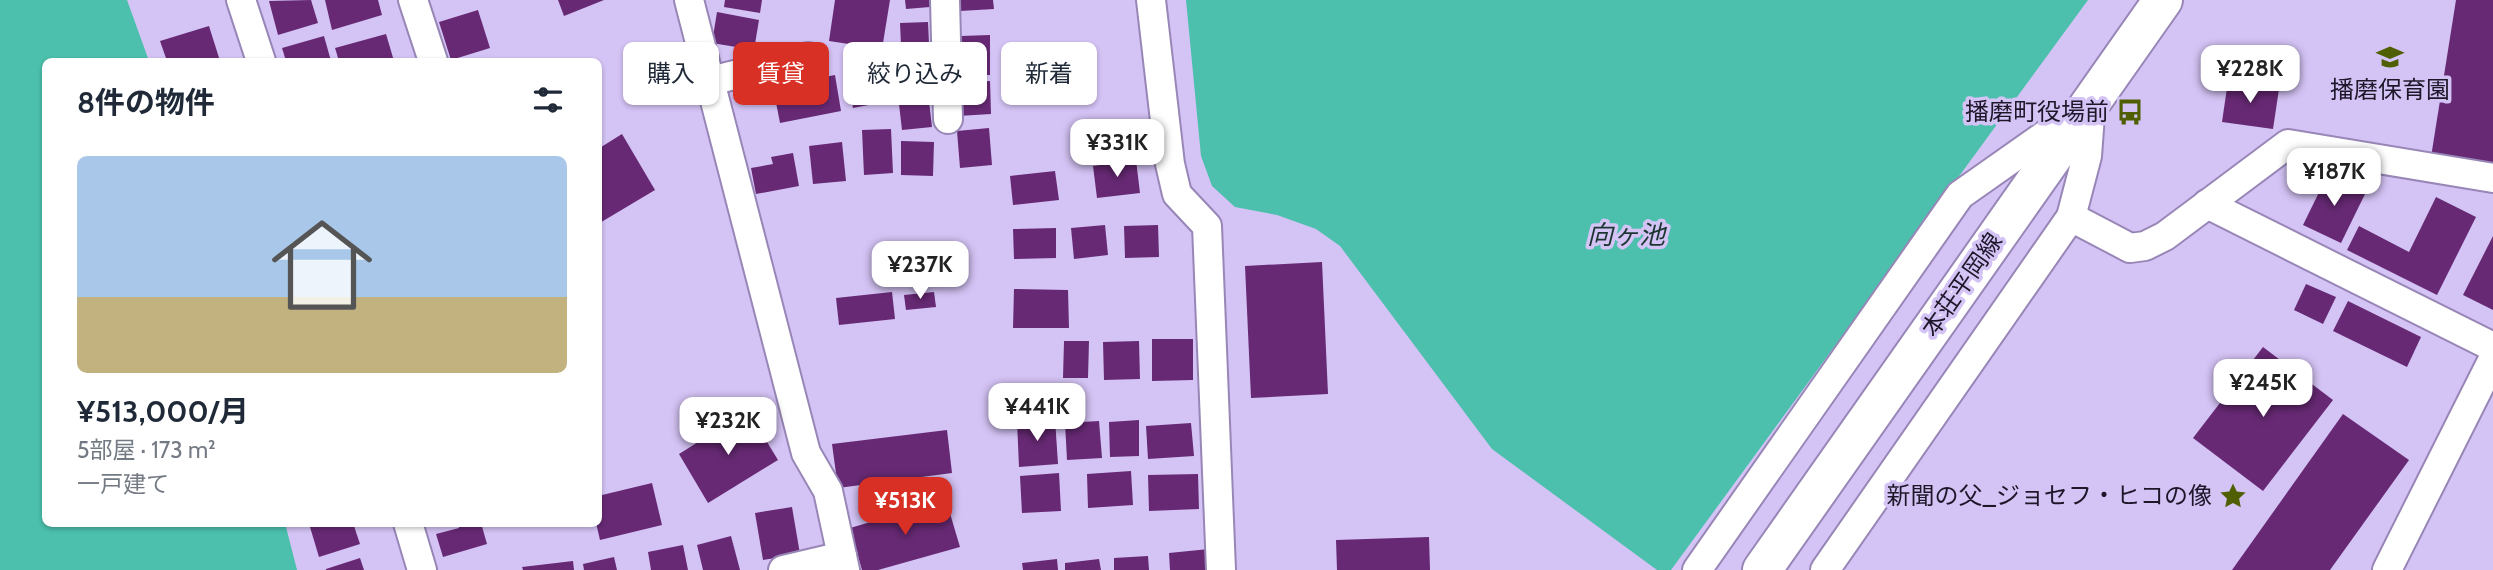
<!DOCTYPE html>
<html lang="ja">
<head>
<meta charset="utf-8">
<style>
	:root { --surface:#fff; --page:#f2f2f3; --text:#1f2937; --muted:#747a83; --accent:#d93025 }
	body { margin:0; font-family:Cabin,"Noto Sans JP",sans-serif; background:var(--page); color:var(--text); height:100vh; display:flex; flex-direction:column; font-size:26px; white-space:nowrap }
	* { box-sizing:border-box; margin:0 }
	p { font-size:23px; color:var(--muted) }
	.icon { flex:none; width:38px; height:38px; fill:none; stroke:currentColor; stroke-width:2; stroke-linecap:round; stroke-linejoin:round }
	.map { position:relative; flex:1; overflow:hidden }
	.drawer { position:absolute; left:42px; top:58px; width:560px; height:469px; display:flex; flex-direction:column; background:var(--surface); border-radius:10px; box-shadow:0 2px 5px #0004 }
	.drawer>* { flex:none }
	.top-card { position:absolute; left:623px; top:42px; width:665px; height:63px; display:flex; gap:14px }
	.price { position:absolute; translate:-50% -60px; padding:0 16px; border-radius:14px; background:#fff; color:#222; font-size:23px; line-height:46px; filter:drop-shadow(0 2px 4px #0008) }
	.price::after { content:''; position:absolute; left:50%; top:42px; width:21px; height:16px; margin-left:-10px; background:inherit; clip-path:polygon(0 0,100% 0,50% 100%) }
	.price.active { background:var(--accent); color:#fff }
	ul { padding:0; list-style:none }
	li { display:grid; align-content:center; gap:14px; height:371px; padding:0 35px }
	li span { display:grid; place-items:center; height:217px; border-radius:10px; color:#555 }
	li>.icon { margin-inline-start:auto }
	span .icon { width:126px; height:126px; fill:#fffc; stroke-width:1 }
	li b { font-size:30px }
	h2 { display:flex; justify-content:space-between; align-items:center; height:84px; padding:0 35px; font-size:30px }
	.tag { padding:0 24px; border-radius:10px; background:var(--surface); box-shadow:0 2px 5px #0004; font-size:24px; line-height:63px }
	.tag.active { background:var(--accent); color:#fff }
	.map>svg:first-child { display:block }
	.water { fill:#4cc0ad }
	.building { fill:#672974 }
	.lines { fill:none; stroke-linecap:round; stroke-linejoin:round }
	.minor-casing { stroke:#9786b6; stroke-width:32 }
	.secondary-casing { stroke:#9786b6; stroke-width:42 }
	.minor { stroke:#fff; stroke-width:28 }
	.secondary { stroke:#fff; stroke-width:38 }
	.labels { text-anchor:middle; stroke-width:7; stroke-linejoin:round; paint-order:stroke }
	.poi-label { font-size:24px; fill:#1e1729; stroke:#d4c3f5; text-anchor:end }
	.street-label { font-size:24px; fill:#1e1729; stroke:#d4c3f5 }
	.water-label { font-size:26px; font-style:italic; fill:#1b3530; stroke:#d4c3f5 }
</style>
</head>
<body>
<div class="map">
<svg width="2493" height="570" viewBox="0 0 2493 570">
	<rect width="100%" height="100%" fill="#d4c3f5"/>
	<g class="water">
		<polygon points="0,0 127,0 149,61 46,61 46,523 285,523 297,570 0,570"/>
		<polygon points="1186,0 2088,0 1671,570 1657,570 1492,449 1340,246 1316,229 1277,215 1235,207 1212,186 1201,156"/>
	</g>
	<g class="building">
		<polygon points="311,0 318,23 278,35 269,1"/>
		<polygon points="325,0 378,0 382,15 332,30"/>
		<polygon points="558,0 604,0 564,16"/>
		<polygon points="725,0 762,0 760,13 724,7"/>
		<polygon points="835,0 890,0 882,49 829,41"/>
		<polygon points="905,0 929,0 930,7 906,9"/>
		<polygon points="959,0 993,0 994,9 960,11"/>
		<polygon points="2456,0 2493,0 2493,166 2431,157"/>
		<polygon points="478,10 490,48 451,60 439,22"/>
		<polygon points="717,12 759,20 754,50 712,43"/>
		<polygon points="928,22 930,65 902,66 900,23"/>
		<polygon points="209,26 220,61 167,61 160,41"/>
		<polygon points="386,34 394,61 339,61 335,48"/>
		<polygon points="990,35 990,75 961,75 961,36"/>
		<polygon points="324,36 331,61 286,61 282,48"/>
		<polygon points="882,59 889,101 853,108 845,66"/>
		<polygon points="835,75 841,111 780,123 773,87"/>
		<polygon points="990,81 991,114 958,116 956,83"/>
		<polygon points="2228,81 2279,89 2273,129 2222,122"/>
		<polygon points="927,84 932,127 902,130 897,87"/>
		<polygon points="989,128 992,165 960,168 957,131"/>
		<polygon points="891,129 893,173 864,175 862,130"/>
		<polygon points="622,134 655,190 598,224 598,149"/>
		<polygon points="901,141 934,142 933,176 901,175"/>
		<polygon points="842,142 846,181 813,184 809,146"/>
		<polygon points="793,153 799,186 756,194 751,168 773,164 771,157"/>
		<polygon points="1136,160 1140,193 1097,198 1093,166"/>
		<polygon points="1055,171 1059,200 1013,205 1010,176"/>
		<polygon points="2328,174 2366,192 2341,243 2303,225"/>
		<polygon points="2436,197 2476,217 2437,295 2347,250 2359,226 2409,252"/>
		<polygon points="1105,225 1108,255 1074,259 1071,228"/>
		<polygon points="1158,225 1159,257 1125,258 1124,226"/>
		<polygon points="1056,228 1056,258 1014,259 1013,229"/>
		<polygon points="2493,236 2493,310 2463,295"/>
		<polygon points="1322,262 1328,394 1251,398 1245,266"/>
		<polygon points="2306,284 2336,297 2323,324 2294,310"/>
		<polygon points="1014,289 1068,290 1069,328 1013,328"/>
		<polygon points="892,292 895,319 839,325 836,298"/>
		<polygon points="934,292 936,307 906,310 904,295"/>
		<polygon points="2348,301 2421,337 2407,367 2333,331"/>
		<polygon points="1152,339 1193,339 1193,380 1152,381"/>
		<polygon points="1064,341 1089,341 1088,378 1063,378"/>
		<polygon points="1139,341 1140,379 1104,380 1103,342"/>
		<polygon points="2263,347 2333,400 2263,491 2193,438"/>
		<polygon points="748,411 778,460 708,503 679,454"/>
		<polygon points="2343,414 2409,460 2330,570 2232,570"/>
		<polygon points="1055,419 1058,464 1019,467 1017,421"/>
		<polygon points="1139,420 1139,456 1110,457 1109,422"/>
		<polygon points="1099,421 1102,458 1067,460 1065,423"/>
		<polygon points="1191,423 1194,456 1148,459 1146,426"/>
		<polygon points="947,430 952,473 838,488 832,444"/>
		<polygon points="1131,471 1133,505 1088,508 1087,474"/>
		<polygon points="1059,473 1061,511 1022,513 1020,476"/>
		<polygon points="1198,474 1199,509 1149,511 1148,475"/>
		<polygon points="652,483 662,525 600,540 596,523 598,496"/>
		<polygon points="946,500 960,547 878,570 862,570 850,528"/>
		<polygon points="792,507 800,554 763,560 755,513"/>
		<polygon points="321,523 353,523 360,544 319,557 310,527"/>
		<polygon points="458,523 481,523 487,544 443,557 436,534 459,528"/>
		<polygon points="731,536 740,570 703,570 697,545"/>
		<polygon points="1429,537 1430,570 1337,570 1336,540"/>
		<polygon points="683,545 688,570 651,570 648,552"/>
		<polygon points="1209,549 1211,570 1170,570 1169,553"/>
		<polygon points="1148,556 1149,570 1114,570 1114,558"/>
		<polygon points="614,557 617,570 584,570 583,564"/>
		<polygon points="360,558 364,570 326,570 326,569"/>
		<polygon points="1057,559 1058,570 1023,570 1022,563"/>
		<polygon points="1099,559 1101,570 1065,570 1065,563"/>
		<polygon points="573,561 574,570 523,570 522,567"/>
	</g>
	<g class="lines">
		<g class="minor-casing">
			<g id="minor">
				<polyline points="241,0 261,61"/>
				<polyline points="413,0 433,61"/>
				<polyline points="689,0 806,453 828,491 845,570"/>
				<polyline points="945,0 948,119"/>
				<polyline points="1151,0 1170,164 1177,194 1207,226 1221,570"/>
				<polyline points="710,81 808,57"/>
				<polyline points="2207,204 2493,347"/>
				<polyline points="2071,217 2130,248 2145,246 2165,236 2288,144 2493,178"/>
				<polyline points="408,523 422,570"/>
				<polyline points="783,570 842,556"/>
				<polyline points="1697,570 1960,195 2075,114"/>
				<polyline points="1825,570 2071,217 2087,156 2091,102"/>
				<polyline points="2387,570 2493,359"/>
			</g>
		</g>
		<g class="secondary-casing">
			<polyline id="secondary" points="1762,570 2163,0"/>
		</g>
		<use href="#minor" class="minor"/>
		<use href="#secondary" class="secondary"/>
	</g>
	<defs>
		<g id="school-bare" transform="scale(2.1)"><path d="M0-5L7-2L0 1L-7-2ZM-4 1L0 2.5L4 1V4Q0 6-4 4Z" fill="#4f5f02" stroke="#d4c3f5" stroke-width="2.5" paint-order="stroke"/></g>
		<g id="bus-bare" transform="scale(2.1)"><path d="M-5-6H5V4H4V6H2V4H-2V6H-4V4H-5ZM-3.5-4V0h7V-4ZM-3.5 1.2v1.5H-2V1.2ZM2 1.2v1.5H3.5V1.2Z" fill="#4f5f02" stroke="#d4c3f5" stroke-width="2.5" paint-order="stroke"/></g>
		<g id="sight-bare" transform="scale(2.1)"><path d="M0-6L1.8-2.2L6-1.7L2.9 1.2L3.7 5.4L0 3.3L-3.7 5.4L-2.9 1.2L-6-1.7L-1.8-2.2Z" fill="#4f5f02" stroke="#d4c3f5" stroke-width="2.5" paint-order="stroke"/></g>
	</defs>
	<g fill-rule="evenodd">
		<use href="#school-bare" x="2390" y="57"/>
		<use href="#bus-bare" x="2130" y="112"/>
		<use href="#sight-bare" x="2233" y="496"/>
	</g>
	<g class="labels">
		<g class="poi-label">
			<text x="2390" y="98" text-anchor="middle">播磨保育園</text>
			<text x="2109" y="120">播磨町役場前</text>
			<text x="2212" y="504">新聞の父_ジョセフ・ヒコの像</text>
		</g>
		<g class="street-label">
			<text transform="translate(1962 285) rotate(-55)" y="8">本荘平岡線</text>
		</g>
		<g class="water-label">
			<text x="1626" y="244">向ヶ池</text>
		</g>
	</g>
</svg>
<b class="price" style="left:2250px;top:105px">¥228K</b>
<b class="price" style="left:1117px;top:179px">¥331K</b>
<b class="price" style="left:2334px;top:208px">¥187K</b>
<b class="price" style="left:920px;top:301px">¥237K</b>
<b class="price" style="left:2263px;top:419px">¥245K</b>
<b class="price" style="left:1037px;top:443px">¥441K</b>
<b class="price" style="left:728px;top:457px">¥232K</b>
<b class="price active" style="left:905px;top:537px">¥513K</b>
<div class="top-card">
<a class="tag">購入</a>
<a class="tag active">賃貸</a>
<a class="tag">絞り込み</a>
<a class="tag">新着</a>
</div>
<section class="drawer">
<h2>8件の物件<svg class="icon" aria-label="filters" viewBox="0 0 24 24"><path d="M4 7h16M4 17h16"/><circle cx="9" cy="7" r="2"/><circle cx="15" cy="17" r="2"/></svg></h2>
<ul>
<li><span style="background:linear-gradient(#a9c7e8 65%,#c2b280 0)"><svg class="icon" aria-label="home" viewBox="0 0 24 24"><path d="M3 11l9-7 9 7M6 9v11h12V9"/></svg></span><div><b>¥513,000/月</b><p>5部屋 · 173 m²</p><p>一戸建て</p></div></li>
</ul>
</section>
</div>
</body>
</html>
